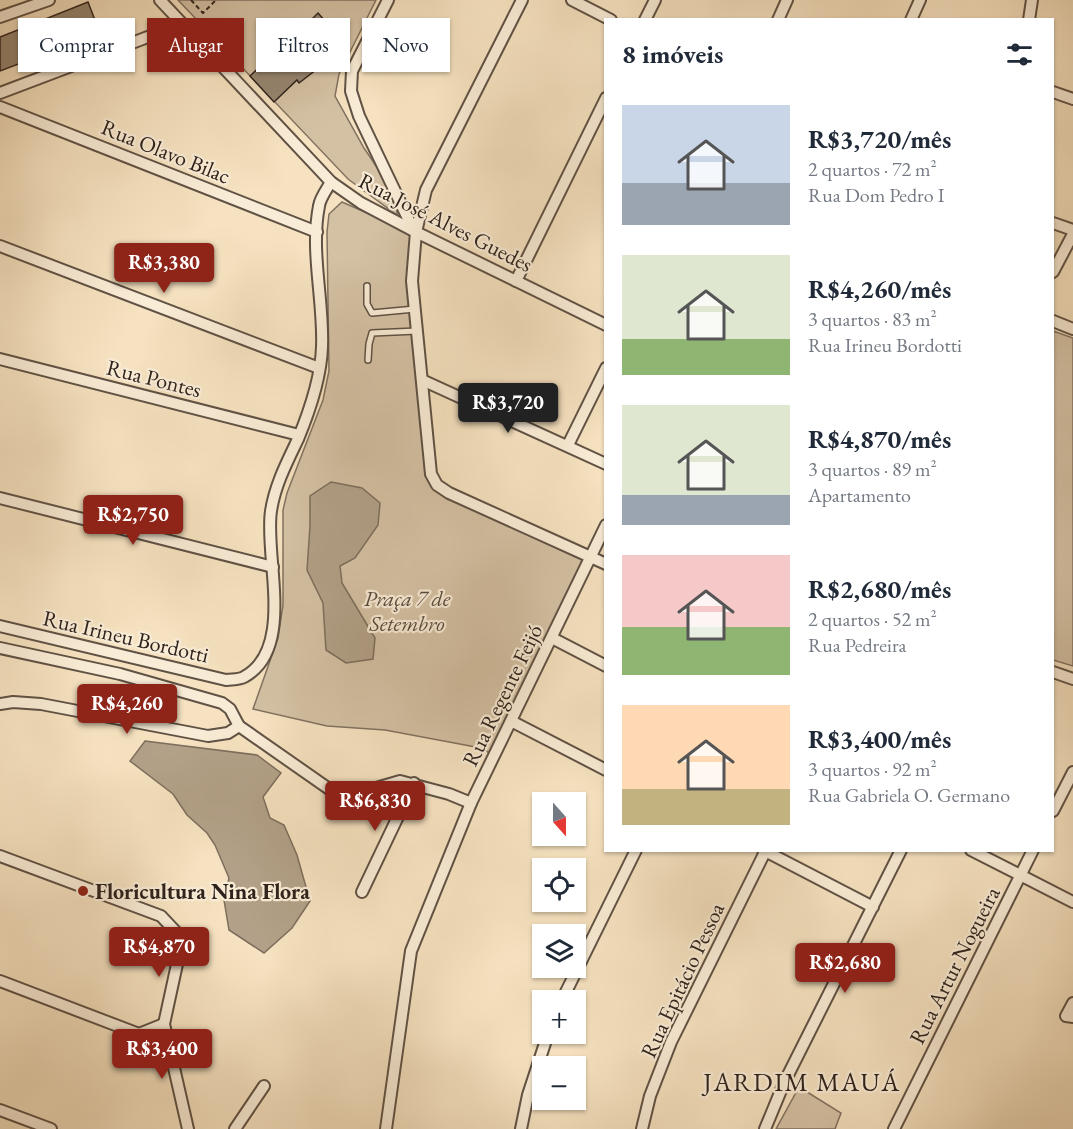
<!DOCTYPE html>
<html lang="pt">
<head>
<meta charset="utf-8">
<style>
	:root { --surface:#fff; --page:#f6f6f7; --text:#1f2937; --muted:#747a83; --accent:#8f2418 }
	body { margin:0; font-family:"EB Garamond",serif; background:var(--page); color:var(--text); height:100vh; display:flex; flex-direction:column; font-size:22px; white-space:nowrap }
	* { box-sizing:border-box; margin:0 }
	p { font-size:20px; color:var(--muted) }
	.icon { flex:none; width:33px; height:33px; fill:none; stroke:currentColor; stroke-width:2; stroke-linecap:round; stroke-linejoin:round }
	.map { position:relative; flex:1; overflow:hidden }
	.side { position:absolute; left:604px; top:18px; width:450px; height:834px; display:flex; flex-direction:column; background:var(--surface); border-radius:0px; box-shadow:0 2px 4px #0004 }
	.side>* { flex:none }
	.top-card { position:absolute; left:18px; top:18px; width:496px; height:54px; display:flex; gap:12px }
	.needle { width:39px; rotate:159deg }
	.controls { position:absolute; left:532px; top:792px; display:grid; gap:12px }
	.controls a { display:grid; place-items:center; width:54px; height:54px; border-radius:0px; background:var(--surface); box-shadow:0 2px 4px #0004; font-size:30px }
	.price { position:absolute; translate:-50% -51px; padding:0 14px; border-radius:6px; background:var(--accent); color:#fff; font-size:20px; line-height:39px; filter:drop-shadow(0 2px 3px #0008) }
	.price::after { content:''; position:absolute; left:50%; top:36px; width:18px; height:14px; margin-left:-9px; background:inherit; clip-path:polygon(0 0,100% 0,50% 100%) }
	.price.selected { background:#222; color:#fff }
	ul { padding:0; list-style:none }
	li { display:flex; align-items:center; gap:18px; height:150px; padding:0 18px }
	li span { display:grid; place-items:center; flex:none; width:168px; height:120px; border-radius:0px; color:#555 }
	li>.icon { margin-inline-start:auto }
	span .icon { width:72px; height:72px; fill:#fffc; stroke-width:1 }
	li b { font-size:26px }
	h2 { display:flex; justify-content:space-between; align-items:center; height:72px; padding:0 18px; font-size:26px }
	.tag { padding:0 21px; border-radius:0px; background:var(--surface); box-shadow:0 2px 4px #0004; font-size:21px; line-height:54px }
	.tag.selected { background:var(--accent); color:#fff }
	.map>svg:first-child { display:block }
	.green { fill:#d4c1a4; stroke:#817260; stroke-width:1.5 }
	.water { fill:#b2a188; stroke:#7d6e5d; stroke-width:1.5 }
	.building { fill:#968671; stroke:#2e221c; stroke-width:1.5 }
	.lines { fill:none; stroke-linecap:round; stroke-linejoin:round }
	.service-casing { stroke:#605245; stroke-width:8 }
	.minor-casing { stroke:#605245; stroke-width:14 }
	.path { stroke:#2e221c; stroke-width:2; stroke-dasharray:4.5 3; stroke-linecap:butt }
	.service { stroke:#f9ecd6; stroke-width:5 }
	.minor { stroke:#f9ecd6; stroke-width:10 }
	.poi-dot { fill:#8f2418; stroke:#f9ecd6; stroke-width:2 }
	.labels { text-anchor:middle; stroke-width:4.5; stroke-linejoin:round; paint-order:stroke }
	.street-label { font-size:22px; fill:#2e221c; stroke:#f9ecd6 }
	.park-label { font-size:22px; font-style:italic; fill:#584a3e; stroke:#f9ecd6 }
	.poi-label { font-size:22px; font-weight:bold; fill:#2e221c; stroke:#f9ecd6; text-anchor:start }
	.quarter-label { font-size:26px; letter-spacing:1.5px; fill:#2e221c; stroke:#f9ecd6 }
</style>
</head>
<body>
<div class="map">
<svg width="1073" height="1129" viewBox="0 0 1073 1129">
	<rect width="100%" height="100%" fill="#f6e2c0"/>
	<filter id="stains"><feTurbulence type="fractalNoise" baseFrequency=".00333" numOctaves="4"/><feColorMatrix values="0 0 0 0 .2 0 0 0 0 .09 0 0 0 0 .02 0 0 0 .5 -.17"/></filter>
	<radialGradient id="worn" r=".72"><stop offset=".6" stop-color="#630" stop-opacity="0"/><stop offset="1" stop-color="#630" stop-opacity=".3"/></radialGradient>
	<g class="green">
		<polygon points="178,0 376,0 339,74 335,96 364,148 397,197 397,215 348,179"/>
		<polygon points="342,202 413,233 426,467 447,495 586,561 493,755 481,748 385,730 327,726 253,709 278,638 283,605 283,510 287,493 323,400 329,371 327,232 329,214"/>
		<polygon points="1053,331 1073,338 1073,666 1053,660"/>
		<polygon points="799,1087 841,1113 835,1129 776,1129"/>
	</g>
	<g class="water">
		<polygon points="331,482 362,488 380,503 378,525 355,558 340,566 342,583 375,638 373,659 346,663 326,650 323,603 307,570 310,526 310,496"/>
		<polygon points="145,741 257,755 281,773 263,797 270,818 284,825 297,855 310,901 292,928 264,953 229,930 224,900 229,878 215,845 207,833 187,815 173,794 130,761"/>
	</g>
	<g class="building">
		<polygon points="88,2 100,33 0,71 0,37"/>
		<polygon points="318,13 347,46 318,63 321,66 299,83 297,80 274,102 250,76 271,56 270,52 290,36 294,37"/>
	</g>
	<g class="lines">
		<g class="service-casing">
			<g id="service">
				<polyline points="367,286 367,304 372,313 415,309"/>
				<polyline points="368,360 369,344 372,333 417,331"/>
			</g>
		</g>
		<g class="minor-casing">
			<g id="minor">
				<polyline points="160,0 331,182 361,203 416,232 606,325"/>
				<polyline points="388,0 352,71 351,91 359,116 414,231"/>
				<polyline points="522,0 426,190 416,232 412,281 431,474 437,485 449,493 606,564"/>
				<polyline points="572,0 611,20"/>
				<polyline points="0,17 49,0"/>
				<polyline points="645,20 655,0"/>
				<polyline points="778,20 787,0"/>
				<polyline points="911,20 920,0"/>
				<polyline points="1029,20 1032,0"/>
				<polyline points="1053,92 1073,99"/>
				<polyline points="0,93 182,24"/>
				<polyline points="0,107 317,232"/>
				<polyline points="1053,223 1073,230"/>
				<polyline points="0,246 319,368"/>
				<polyline points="1053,272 1073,234"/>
				<polyline points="516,281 606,98"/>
				<polyline points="1053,321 1073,329"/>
				<polyline points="0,359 299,435"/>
				<polyline points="422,380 606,464"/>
				<polyline points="568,445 606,368"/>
				<polyline points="0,498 273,567"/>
				<path d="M0 626 226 680C232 679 239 680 244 677 296 649 264 556 271 511 275 485 287 462 298 439 310 410 321 378 322 347 324 301 310 252 319 206 320 198 327 189 331 182"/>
				<polyline points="552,638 606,666"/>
				<polyline points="0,648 120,674 222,703 230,709 239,726 332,791 352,795 400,781 449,794 471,803"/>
				<polyline points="1053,672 1073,679"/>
				<polyline points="0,704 13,702 41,704 208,736 228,733 239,726"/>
				<polyline points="511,721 606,770"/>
				<polyline points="1053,811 1073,772"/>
				<polyline points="763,850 873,907"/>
				<polyline points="971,850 1073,902"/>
				<polyline points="0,856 161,916 177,933 179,955 164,1024 188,1129"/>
				<polyline points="362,892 414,783"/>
				<polyline points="0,981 139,1034 164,1024"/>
				<polyline points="562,1000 636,850"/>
				<polyline points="1073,1003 1066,1016 1073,1017"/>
				<polyline points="0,1110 51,1129"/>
				<polyline points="235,1129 264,1086"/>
				<polyline points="386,1129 411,951 471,803 606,525"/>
				<polyline points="521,1129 528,1095 548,1034"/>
				<polyline points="642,1129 650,1096 671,1042 766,850"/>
				<polyline points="765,1129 784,1083 901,850"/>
				<polyline points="894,1129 1033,850"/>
			</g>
		</g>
		<polyline class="path" points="191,0 203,13 216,0"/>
		<use href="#service" class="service"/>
		<use href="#minor" class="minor"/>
	</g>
	<circle class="poi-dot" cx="83" cy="891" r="6"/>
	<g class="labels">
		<g class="street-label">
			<text transform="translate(166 151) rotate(22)" y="8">Rua Olavo Bilac</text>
			<text transform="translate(446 222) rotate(27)" y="8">Rua José Alves Guedes</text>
			<text transform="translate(154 378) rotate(14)" y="8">Rua Pontes</text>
			<text transform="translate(126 636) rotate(13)" y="8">Rua Irineu Bordotti</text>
			<text transform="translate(502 695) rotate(-64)" y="8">Rua Regente Feijó</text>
			<text transform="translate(954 965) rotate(-63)" y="8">Rua Artur Nogueira</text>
			<text transform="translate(682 980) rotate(-65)" y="8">Rua Epitácio Pessoa</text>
		</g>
		<g class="park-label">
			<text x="407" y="606">Praça 7 de<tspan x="407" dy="25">Setembro</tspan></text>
		</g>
		<g class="poi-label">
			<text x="95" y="899">Floricultura Nina Flora</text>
		</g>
		<g class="quarter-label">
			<text x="802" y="1091">JARDIM MAUÁ</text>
		</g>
	</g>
	<rect width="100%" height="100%" filter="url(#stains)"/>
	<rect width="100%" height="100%" fill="url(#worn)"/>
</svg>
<div class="controls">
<a><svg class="needle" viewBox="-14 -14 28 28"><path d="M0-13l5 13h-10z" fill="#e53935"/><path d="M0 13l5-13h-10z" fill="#747a83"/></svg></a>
<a><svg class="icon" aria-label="locate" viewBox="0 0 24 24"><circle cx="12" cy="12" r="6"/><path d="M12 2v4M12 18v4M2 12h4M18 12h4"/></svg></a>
<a><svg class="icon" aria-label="layers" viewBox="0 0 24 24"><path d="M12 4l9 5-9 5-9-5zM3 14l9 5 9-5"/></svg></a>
<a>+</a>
<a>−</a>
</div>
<b class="price" style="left:164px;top:294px">R$3,380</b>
<b class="price selected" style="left:508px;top:434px">R$3,720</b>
<b class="price" style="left:133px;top:546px">R$2,750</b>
<b class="price" style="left:127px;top:735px">R$4,260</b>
<b class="price" style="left:375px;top:832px">R$6,830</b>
<b class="price" style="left:159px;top:978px">R$4,870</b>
<b class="price" style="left:845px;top:994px">R$2,680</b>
<b class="price" style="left:162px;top:1080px">R$3,400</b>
<div class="top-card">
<a class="tag">Comprar</a>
<a class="tag selected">Alugar</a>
<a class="tag">Filtros</a>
<a class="tag">Novo</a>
</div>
<section class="side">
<h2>8 imóveis<svg class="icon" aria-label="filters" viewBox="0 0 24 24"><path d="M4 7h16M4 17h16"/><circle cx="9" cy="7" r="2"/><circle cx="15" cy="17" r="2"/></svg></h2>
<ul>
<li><span style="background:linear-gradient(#c9d6e8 65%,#9aa5b1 0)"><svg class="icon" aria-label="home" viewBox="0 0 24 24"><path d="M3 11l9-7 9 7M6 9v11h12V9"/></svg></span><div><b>R$3,720/mês</b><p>2 quartos · 72 m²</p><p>Rua Dom Pedro I</p></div></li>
<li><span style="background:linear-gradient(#dfe7d0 70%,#8fb573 0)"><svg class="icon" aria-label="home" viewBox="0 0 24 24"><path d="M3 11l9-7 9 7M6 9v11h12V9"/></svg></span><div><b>R$4,260/mês</b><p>3 quartos · 83 m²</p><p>Rua Irineu Bordotti</p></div></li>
<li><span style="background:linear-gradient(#dfe7d0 75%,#9aa5b1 0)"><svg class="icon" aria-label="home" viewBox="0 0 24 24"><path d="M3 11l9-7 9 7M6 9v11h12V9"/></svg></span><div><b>R$4,870/mês</b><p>3 quartos · 89 m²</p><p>Apartamento</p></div></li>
<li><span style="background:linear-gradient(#f6c9c9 60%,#8fb573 0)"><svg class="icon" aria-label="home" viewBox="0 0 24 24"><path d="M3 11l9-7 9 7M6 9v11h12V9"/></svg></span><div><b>R$2,680/mês</b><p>2 quartos · 52 m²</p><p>Rua Pedreira</p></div></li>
<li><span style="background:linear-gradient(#ffd9b3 70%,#c2b280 0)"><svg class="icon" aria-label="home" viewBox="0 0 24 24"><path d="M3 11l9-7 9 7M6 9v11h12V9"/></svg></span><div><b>R$3,400/mês</b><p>3 quartos · 92 m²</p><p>Rua Gabriela O. Germano</p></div></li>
</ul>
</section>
</div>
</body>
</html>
